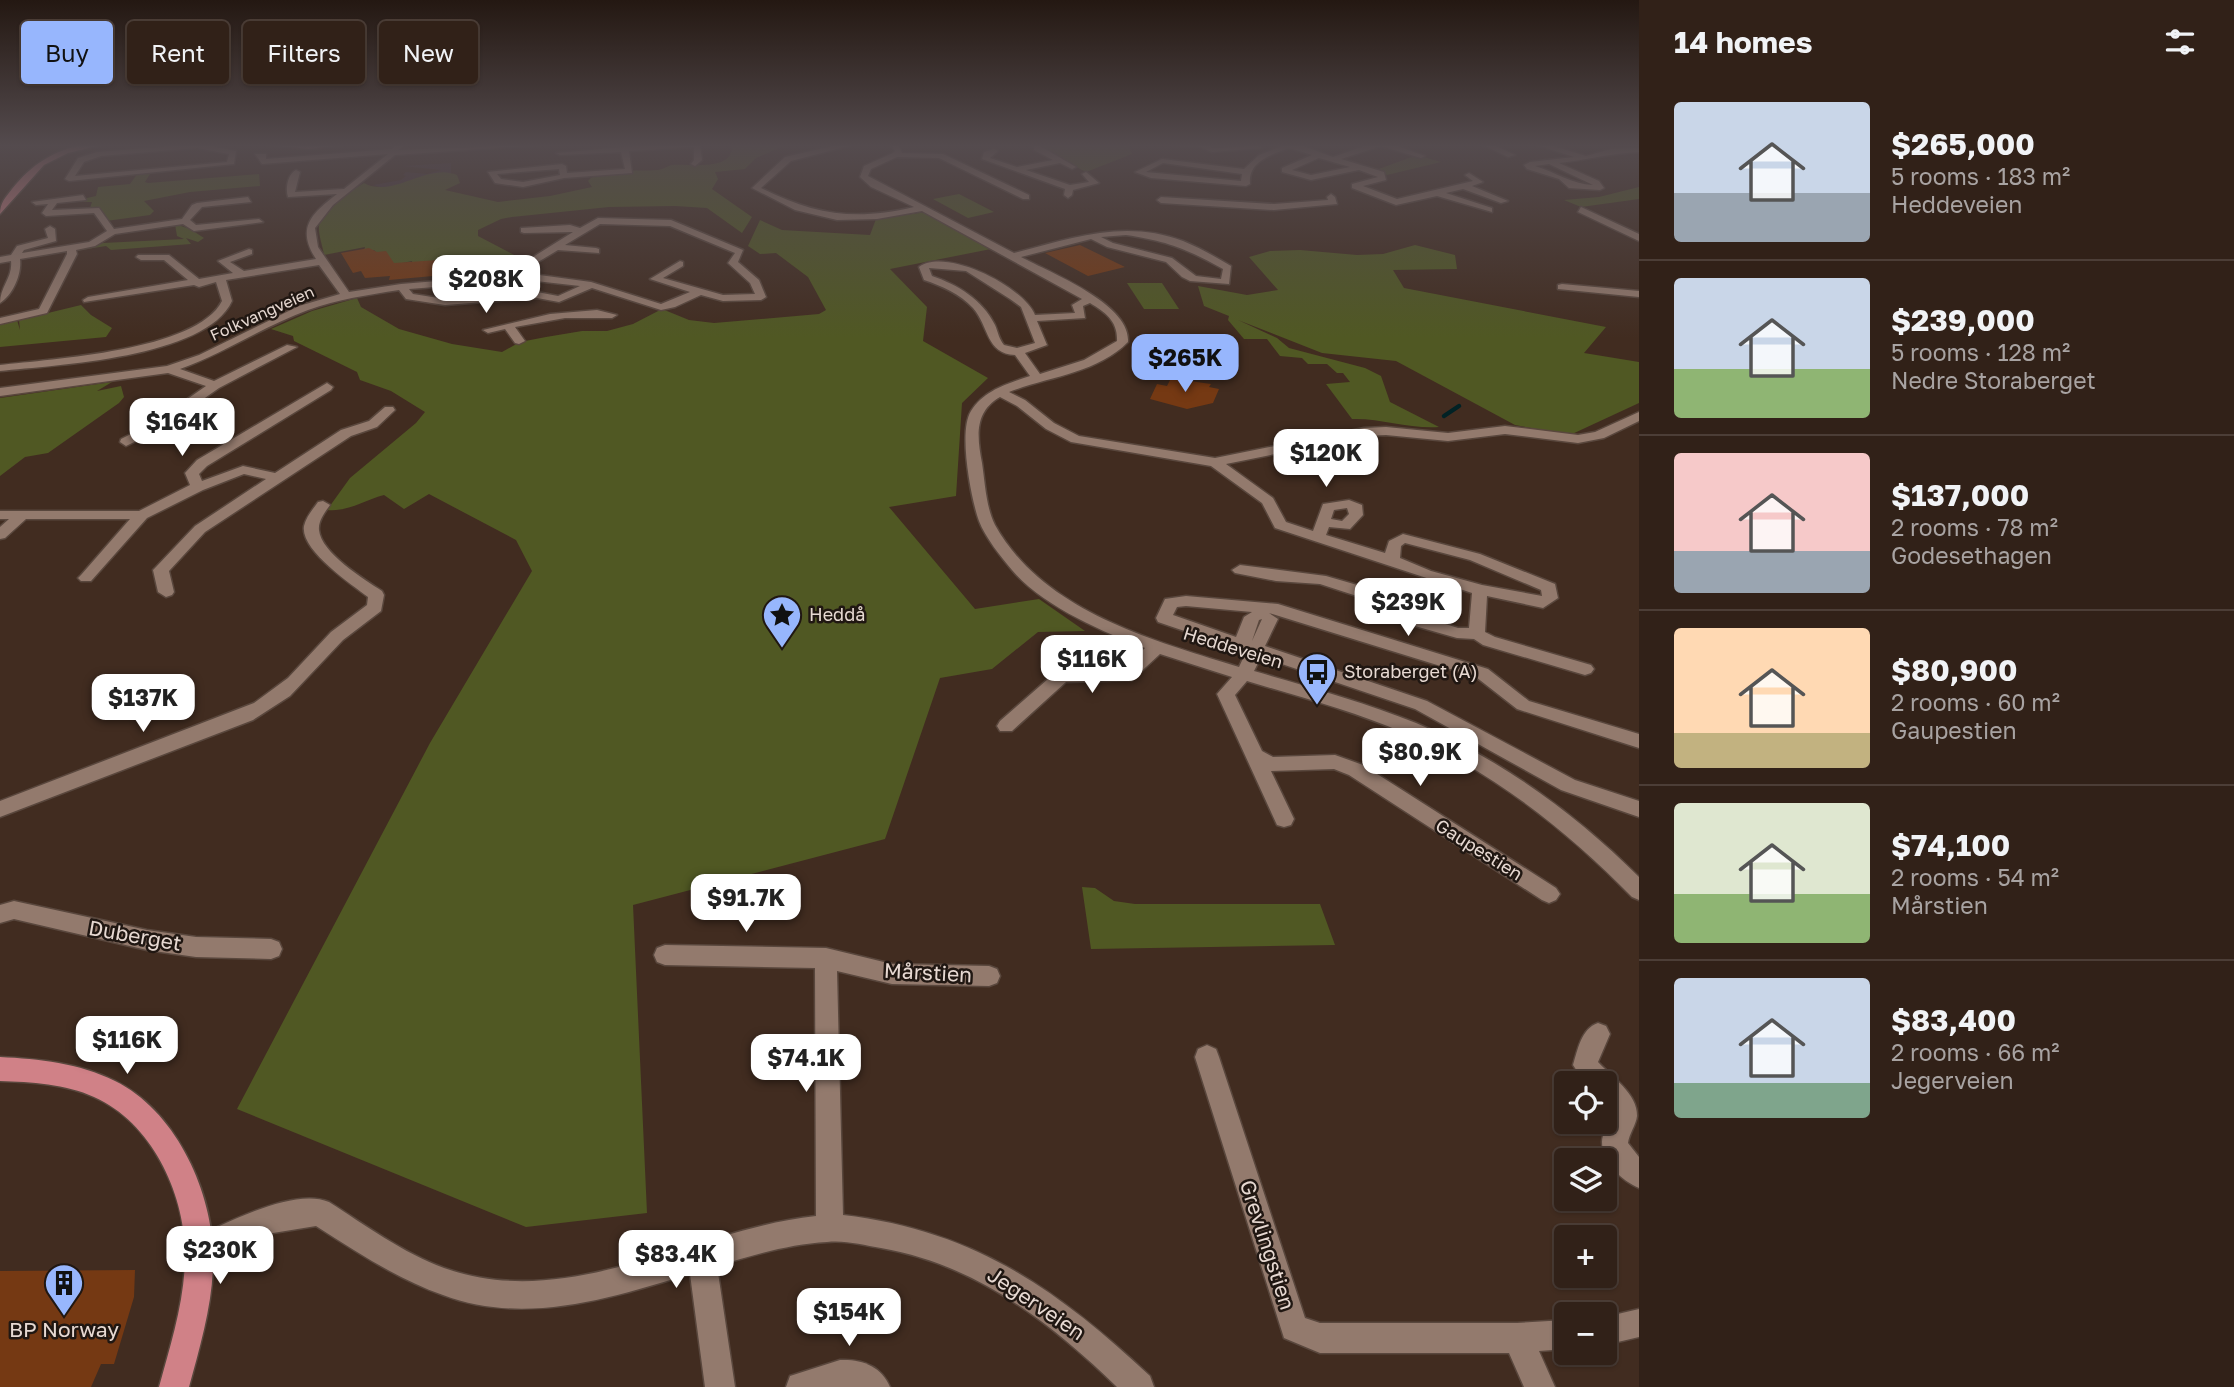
<!DOCTYPE html>
<html lang="en">
<head>
<meta charset="utf-8">
<style>
	:root { --surface:#312118; --page:#392921; --text:#f1f3f6; --muted:#a8a3a2; --line:#4c3e37; --accent:#97b6fd }
	body { margin:0; font-family:"Golos Text",sans-serif; background:var(--page); color:var(--text); height:100vh; display:flex; flex-direction:column; font-size:26px; white-space:nowrap }
	* { box-sizing:border-box; margin:0 }
	p { font-size:23px; color:var(--muted) }
	.icon { flex:none; width:38px; height:38px; fill:none; stroke:currentColor; stroke-width:2; stroke-linecap:round; stroke-linejoin:round }
	.map { position:relative; flex:1; overflow:hidden }
	.panel { display:flex; flex-direction:column; background:var(--surface); width:595px }
	.panel>* { flex:none }
	.banner { position:absolute; left:21px; top:21px; width:665px; height:63px; display:flex; gap:14px }
	.tools { position:absolute; left:1554px; top:1071px; display:grid; gap:14px }
	.tools a { display:grid; place-items:center; width:63px; height:63px; border-radius:7px; background:var(--surface); box-shadow:0 2px 5px #0004,0 0 0 2px var(--line); font-size:35px }
	.price { position:absolute; translate:-50% -60px; padding:0 16px; border-radius:14px; background:#fff; color:#222; font-size:23px; line-height:46px; filter:drop-shadow(0 2px 4px #0008) }
	.price::after { content:''; position:absolute; left:50%; top:42px; width:21px; height:16px; margin-left:-10px; background:inherit; clip-path:polygon(0 0,100% 0,50% 100%) }
	.price.active { background:var(--accent); color:#111 }
	ul { padding:0; list-style:none }
	li { display:flex; align-items:center; gap:21px; height:175px; padding:0 35px }
	li+li { border-top:2px solid var(--line) }
	li span { display:grid; place-items:center; flex:none; width:196px; height:140px; border-radius:7px; color:#555 }
	li>.icon { margin-inline-start:auto }
	span .icon { width:84px; height:84px; fill:#fffc; stroke-width:1 }
	li b { font-size:30px }
	h2 { display:flex; justify-content:space-between; align-items:center; height:84px; padding:0 35px; font-size:30px }
	.chip { padding:0 24px; border-radius:7px; background:var(--surface); box-shadow:0 2px 5px #0004,0 0 0 2px var(--line); font-size:24px; line-height:63px }
	.chip.active { background:var(--accent); color:#111 }
	main { display:flex; flex:1; min-height:0 }
	.map>svg:first-child { display:block }
	.education { fill:#46333a }
	.green { fill:#505823 }
	.lines { fill:none; stroke-linecap:round; stroke-linejoin:round }
	.stream { stroke:#012225; stroke-width:4.5 }
	.building { fill:#753913 }
	.minor-casing { stroke:#59473d; stroke-width:3 }
	.major-casing { stroke:#59473d; stroke-width:3 }
	.minor { fill:#937a6d; fill-rule:evenodd }
	.major { fill:#d08187; fill-rule:evenodd }
	.labels { text-anchor:middle; stroke-width:5; stroke-linejoin:round; paint-order:stroke }
	.far-street-label { font-size:16px; fill:#e7d9d2; stroke:#201712 }
	.poi-label { font-size:18px; fill:#e7d9d2; stroke:#201712; text-anchor:start }
	.street-label { font-size:18px; fill:#e7d9d2; stroke:#201712 }
	.near-street-label { font-size:21px; fill:#e7d9d2; stroke:#201712 }
	.near-poi-label { font-size:21px; fill:#e7d9d2; stroke:#201712 }
</style>
</head>
<body>
<main>
<div class="map">
<svg width="1639" height="1387" viewBox="0 0 1639 1387">
	<rect width="100%" height="100%" fill="#412c20"/>
	<polygon class="education" points="451,163 451,173 445,186 383,188 373,185 401,180 406,176 403,175 406,172 427,174 441,170 402,166"/>
	<g class="green">
		<path d="M732 144H788L756 158 745 169 715 172 718 179 712 189 752 217 742 233 707 208 675 206 609 207 512 217 501 219 478 230V236L522 259V270L471 271 470 275 454 276 455 270H450L448 262 438 263V260L412 264V261L389 266 374 250 364 251 365 247 324 255C323 247 318 234 319 226 323 206 348 193 364 183 393 199 427 162 457 175L460 183 445 190 498 202 550 196 592 187 588 181C599 167 639 172 657 170 662 170 667 166 672 165 687 163 735 173 732 144Z"/>
		<polygon points="1032,144 1127,144 1132,154 1086,172"/>
		<polygon points="1417,155 1441,162 1387,175 1376,170"/>
		<polygon points="138,173 150,174 145,182 148,183 259,174 260,186 190,192 144,201 154,211 150,215 106,221 101,210 90,208 92,202 83,202 87,198 96,196 98,187 130,184"/>
		<polygon points="1639,187 1639,199 1581,207 1564,200 1599,197"/>
		<polygon points="959,194 994,212 968,218 933,199"/>
		<path d="M926 212 991 249 890 269 927 307 923 341 988 378 962 403 956 496 889 507 975 609 1039 599 1085 631 1038 632 992 669 940 678 885 839 633 905 647 1213 526 1227 237 1109 430 743 532 571 516 540 429 494 404 509 384 495C364 500 349 512 327 510L350 478 416 423 425 412 391 391 360 380 357 372 294 341 293 336 271 329 312 311 357 298 361 307 399 329 452 344 502 352 520 342 546 337 582 331H607L633 324 662 309 689 320 714 323 819 314 826 310 808 277 776 253 760 254 748 246 760 220 782 230 870 235 876 219Z"/>
		<polygon points="175,224 190,229 204,238 198,242 186,238 191,244 111,250 106,246 75,251 103,243 184,239 177,236"/>
		<path d="M1415 245 1455 255 1457 269 1393 270 1404 288 1606 327 1584 353 1639 362V403L1570 435 1515 425 1396 361 1322 353 1238 320 1277 338 1289 348 1365 368 1381 376 1390 402 1439 427C1409 429 1381 418 1352 419L1326 384 1350 382 1343 373H1337L1327 364H1308L1302 358 1280 356 1267 339H1244L1228 320 1229 316 1204 306 1198 286 1247 295 1278 290 1249 257 1270 251 1300 250 1357 255 1383 254Z"/>
		<polygon points="1127,283 1162,283 1179,309 1144,309"/>
		<polygon points="81,305 91,315 112,328 106,337 0,347 0,323 17,320 20,330 19,320"/>
		<polygon points="112,382 97,391 121,386 124,397 119,403 48,453 25,457 0,476 0,398"/>
		<polygon points="1082,887 1095,888 1114,901 1135,904 1320,904 1335,945 1091,949"/>
	</g>
	<g class="lines">
		<polyline class="stream" points="1444,416 1459,406"/>
	</g>
	<g class="building">
		<polygon points="1080,245 1125,267 1088,276 1045,253"/>
		<polygon points="369,248 377,252 386,251 394,263 439,260 433,276 389,280 390,276 365,278 361,271 353,273 341,253"/>
		<polygon points="1176,379 1211,384 1209,387 1219,389 1213,403 1187,409 1150,399 1157,384 1167,386 1170,380"/>
		<polygon points="135,1270 134,1297 114,1364 101,1364 91,1387 0,1387 0,1271"/>
	</g>
	<g class="lines">
		<g class="minor-casing">
			<g id="minor">
				<path d="M200 144 236 151 234 164 69 181 65 179 78 158 97 152ZM197 148 229 154 227 162 75 176 84 162 101 156Z"/>
				<path d="M396 144H404L399 150 554 144 395 155 333 205 315 228 318 247 349 292 401 284 522 274 525 262 573 232 524 233 521 232V228L570 225 580 228 598 218 671 220 743 250 738 262 759 280 766 297 761 300 723 301 701 295 675 307 661 310 592 288 559 302 537 298 445 305 406 299 399 290C368 295 338 299 308 310 264 326 225 353 180 369L214 381 287 345 297 347 219 388 161 429 126 446 120 442 121 439 153 423 206 386 168 373 0 396V388L167 366 199 355 299 306 340 294 319 265 226 280 232 301C206 358 56 365 0 371V365C51 359 197 351 222 301L216 282 199 287 194 285 84 302 83 300 88 297 188 280 164 260H141L136 257 138 255H169L199 279 233 273 218 261 249 249 252 250V254L230 262 244 271 316 259C296 228 311 214 337 194L288 197C285 188 288 174 296 170L300 172 295 192 344 189 388 154 262 164 255 154H266V159L392 149ZM600 224 670 226 735 253 728 263 750 283 755 294 723 295 663 278 683 266V262L680 261 650 279 690 292 661 304 591 282 532 274 533 265 558 250 599 253V249L596 248 565 245ZM527 280 580 286 558 296 537 292 445 299 413 294 409 289Z"/>
				<path d="M700 144 702 160 695 166 691 164 694 160V147L629 151 632 173 564 178 523 187 495 183 488 172 562 164 566 166 567 173 625 169 621 152 560 155 556 153 623 147ZM559 169 560 175 523 182 501 179 497 174Z"/>
				<path d="M841 144H856L791 161 761 188C815 215 855 221 914 207L871 187 860 177 864 166 893 153 895 151 890 144H898L902 153 943 154 1029 195V199H1023L939 158 897 157 871 169 868 176 1014 253C1072 238 1125 219 1183 241 1200 248 1216 257 1231 266L1229 284 1190 281 1182 277 1166 262 1107 247 1091 239 1021 257C1051 273 1131 304 1128 342 1098 373 1047 377 1009 392L1025 400 1054 423 1079 436 1215 458 1364 428 1386 427 1448 433 1505 426 1578 435 1595 432 1639 412V421L1604 438 1578 443 1505 434 1448 441 1386 435 1364 436 1226 464 1273 498 1286 522 1313 531 1323 504 1349 500 1362 505 1363 515 1350 529 1329 527 1326 535 1385 553 1389 541 1403 534 1480 554 1555 584 1558 598 1543 608 1487 596 1485 632 1495 637 1591 665 1594 669 1591 673 1585 675 1483 645 1474 639 1457 638 1408 624 1366 599 1320 584 1276 581 1235 573 1232 570 1240 565 1326 576 1378 591 1420 616 1458 628H1469L1472 593 1275 528 1262 503 1211 466 1071 442 1046 429 1017 406 1000 397C974 412 977 437 982 463 985 483 986 507 995 525 1043 611 1151 640 1239 667L1246 652 1158 622 1156 618 1165 599 1186 596 1278 604 1488 669 1529 701 1639 734V748L1517 709 1476 677 1269 613 1278 619 1265 646 1427 701 1575 780 1639 801V817L1561 790 1415 709 1261 657 1254 671C1309 687 1364 702 1416 723 1499 758 1576 814 1639 877V900L1632 897C1567 830 1490 770 1404 733 1353 711 1300 697 1247 681L1235 695 1262 751 1273 757 1335 755 1363 765 1556 888 1560 894 1556 900 1549 903 1542 900 1349 775 1334 769 1271 771 1294 819 1291 825 1284 827 1277 825 1217 694 1232 677 1160 654 1132 680 1066 682 1012 731H1000L997 726 1000 721 1056 672 1122 670 1145 648C1103 632 1042 606 1012 570 1001 557 985 537 979 521 971 499 958 431 971 411 984 390 1009 383 1030 376L1015 355C986 354 989 326 973 308 960 294 942 286 924 280L919 267C946 247 1024 287 1035 315L1075 313 1072 305 1082 299 922 211 877 219 837 220 795 210 752 188 785 157ZM1126 235C1167 241 1187 249 1223 269L1221 279 1196 276 1172 258 1113 243 1101 237ZM929 268 966 271 1010 299 1021 307 1035 343 1017 348 1004 345C999 339 998 332 995 325 982 299 958 285 932 276ZM1090 303C1105 312 1118 321 1117 341L1084 360 1040 374 1025 353 1047 345 1037 321 1085 318 1083 306ZM1347 508 1349 514 1342 521 1331 519 1334 510ZM1405 543 1470 560 1541 590 1542 596 1482 585 1431 571 1400 558 1401 546ZM1186 606 1252 612 1244 617 1236 637 1173 615 1177 607ZM1262 619 1252 641 1259 620Z"/>
				<polygon points="1154,144 1206,144 1213,148 1258,146 1262,148 1212,152 1198,146"/>
				<path d="M1287 144H1298L1333 157 1370 144H1392L1425 156 1421 158 1381 146 1341 159 1384 172 1386 180 1363 186 1397 199 1473 181 1465 175 1469 173 1483 182 1472 186 1508 201 1501 203 1463 189 1446 193 1492 208V212L1437 196 1396 205 1352 188V184L1378 177 1359 170 1311 180 1282 172V168L1312 155 1289 148C1271 155 1248 161 1250 184L1246 186 1151 178 1135 172 1162 159 1244 169 1259 155ZM1319 158 1350 167 1311 175 1292 170ZM1163 163 1242 174 1241 181 1146 172Z"/>
				<polygon points="1481,144 1492,144 1515,155 1508,157"/>
				<path d="M1534 144H1547L1586 156 1611 149 1639 148V152C1612 153 1586 160 1559 163L1599 181 1604 188 1600 190 1569 188 1559 179 1527 169 1524 165 1530 162 1574 157ZM1549 164 1593 185C1572 184 1555 172 1535 166Z"/>
				<polygon points="1034,146 1040,146 1076,167 1072,169 1060,163 1026,170 1070,185 1089,182 1082,174 1086,172 1099,183 1073,190 1072,195 1068,198 1064,195 1065,189 982,159 984,152 994,149 998,151 990,158 1017,167 1053,160 1034,150"/>
				<polygon points="1331,194 1335,197 1337,204 1274,210 1161,203 1157,200 1161,197 1274,204 1328,200 1327,197"/>
				<path d="M83 195 86 200 57 203 52 210 99 208 114 229 182 219 192 205 197 203 248 197 251 202 202 207 190 220 196 225 259 219 263 222 194 231 183 224 115 234 95 246 76 250 77 254 47 313 0 324V318L39 309 67 254V251L20 259C22 274 13 295 0 303 0 287 13 277 11 261L0 263V257L11 255 17 246 48 238 45 229 50 226 55 229 56 241 24 250 22 253 89 242 107 231 94 213 46 216 42 213 48 204 36 205 32 202Z"/>
				<polygon points="1581,207 1639,234 1639,241 1578,212"/>
				<polygon points="1562,284 1639,291 1639,297 1558,289 1558,285"/>
				<polygon points="597,310 617,315 612,318 565,318 515,327 525,341 519,344 515,343 505,329 488,333 483,330 550,314"/>
				<polygon points="327,383 333,387 331,390 207,466 199,474 202,481 243,466 275,473 341,430 369,421 385,407 393,407 395,410 377,427 351,436 205,532 169,571 174,592 172,595 166,597 158,592 153,570 156,567 195,526 266,479 244,474 203,490 147,518 91,581 81,581 78,578 81,575 130,519 26,519 5,538 0,539 0,527 9,519 0,519 0,511 139,511 190,485 185,473 197,460"/>
				<path d="M323 501 330 505C325 512 318 521 319 530 321 553 364 579 382 591L384 595 381 611 343 640 290 696 253 720 0 817V801L254 703 288 678 331 632 367 605 368 597C351 584 300 550 304 526 306 517 313 509 318 502Z"/>
				<polygon points="14,901 147,930 196,937 271,939 279,942 282,949 279,956 271,959 196,957 147,950 14,919 0,923 0,905"/>
				<path d="M665 945 826 948 892 964 989 966 997 969 1000 976 997 983 989 986 892 984 837 971 843 1215C973 1230 1057 1289 1150 1376L1154 1387H1117C1050 1322 975 1264 881 1248 863 1245 845 1240 827 1242 790 1244 753 1255 717 1266L735 1387H705L690 1274C611 1298 525 1326 443 1295 397 1279 357 1252 316 1226L273 1233 199 1264 189 1260 185 1250 189 1240C224 1225 292 1187 329 1202 365 1225 403 1253 444 1268 570 1313 693 1229 816 1216L815 968 665 965 657 962 654 955 657 948Z"/>
				<path d="M1598 1023 1606 1026 1610 1034 1598 1062C1611 1076 1638 1094 1637 1116 1636 1125 1629 1134 1628 1143L1639 1157V1188C1622 1181 1602 1162 1602 1142 1602 1133 1609 1124 1612 1116L1605 1104V1083H1585L1573 1065C1578 1049 1581 1029 1598 1023Z"/>
				<polygon points="1207,1045 1216,1049 1219,1057 1305,1318 1320,1323 1517,1323 1566,1320 1566,1349 1539,1351 1555,1387 1524,1387 1509,1353 1320,1353 1284,1338 1195,1057 1198,1049"/>
				<polygon points="1639,1309 1639,1337 1605,1345 1605,1317"/>
				<path d="M840 1360C862 1359 881 1366 890 1387H786L790 1376Z"/>
			</g>
		</g>
		<g class="major-casing">
			<g id="major">
				<path d="M86 144H105L68 153 44 165 0 214C0 203 5 198 12 189 32 164 54 150 86 144Z"/>
				<polygon points="260,144 351,144 309,149"/>
				<path d="M0 1057C39 1059 79 1063 115 1081 174 1110 210 1186 213 1250 215 1296 201 1343 189 1387H159C171 1343 186 1297 185 1251 184 1192 151 1122 94 1097 66 1084 31 1082 0 1081Z"/>
			</g>
		</g>
		<use href="#minor" class="minor"/>
		<use href="#major" class="major"/>
	</g>
	<linearGradient id="sky" x2="0" y2="1"><stop stop-color="#241812"/><stop offset="0.43" stop-color="#544b4e"/><stop offset="1" stop-color="#544b4e" stop-opacity="0"/></linearGradient>
	<rect width="1639" height="338" fill="url(#sky)"/>
	<defs>
		<g id="sight-pin" transform="scale(2.0125)"><path d="M0 17L-7.5 6A9.5 9.5 0 1 1 7.5 6Z" fill="#97b6fd" stroke="#201712"/><path d="M0-6L1.8-2.2L6-1.7L2.9 1.2L3.7 5.4L0 3.3L-3.7 5.4L-2.9 1.2L-6-1.7L-1.8-2.2Z" fill="#111"/></g>
		<g id="bus-pin" transform="scale(2.0125)"><path d="M0 17L-7.5 6A9.5 9.5 0 1 1 7.5 6Z" fill="#97b6fd" stroke="#201712"/><path d="M-5-6H5V4H4V6H2V4H-2V6H-4V4H-5ZM-3.5-4V0h7V-4ZM-3.5 1.2v1.5H-2V1.2ZM2 1.2v1.5H3.5V1.2Z" fill="#111"/></g>
		<g id="building-pin" transform="scale(2.0125)"><path d="M0 17L-7.5 6A9.5 9.5 0 1 1 7.5 6Z" fill="#97b6fd" stroke="#201712"/><path d="M-4-6H4V6H1V3H-1V6H-4ZM-2.5-4.3h1.7v1.8h-1.7ZM.8-4.3h1.7v1.8H.8ZM-2.5-1h1.7V.8h-1.7ZM.8-1h1.7V.8H.8Z" fill="#111"/></g>
	</defs>
	<g fill-rule="evenodd">
		<use href="#sight-pin" x="782" y="615"/>
		<use href="#bus-pin" x="1317" y="672"/>
		<use href="#building-pin" x="64" y="1283"/>
	</g>
	<g class="labels">
		<g class="far-street-label">
			<text transform="translate(262 313) rotate(-24)" y="6">Folkvangveien</text>
		</g>
		<g class="poi-label">
			<text x="809" y="621">Heddå</text>
			<text x="1344" y="678">Storaberget (A)</text>
		</g>
		<g class="street-label">
			<text transform="translate(1233 648) rotate(17)" y="6">Heddeveien</text>
			<text transform="translate(1479 850) rotate(32)" y="6">Gaupestien</text>
		</g>
		<g class="near-street-label">
			<text transform="translate(135 936) rotate(10)" y="7">Duberget</text>
			<text transform="translate(928 973) rotate(3)" y="7">Mårstien</text>
			<text transform="translate(1267 1245) rotate(72)" y="7">Grevlingstien</text>
			<text transform="translate(1036 1304) rotate(34)" y="7">Jegerveien</text>
		</g>
		<g class="near-poi-label">
			<text x="64" y="1337">BP Norway</text>
		</g>
	</g>
</svg>
<div class="tools">
<a><svg class="icon" aria-label="locate" viewBox="0 0 24 24"><circle cx="12" cy="12" r="6"/><path d="M12 2v4M12 18v4M2 12h4M18 12h4"/></svg></a>
<a><svg class="icon" aria-label="layers" viewBox="0 0 24 24"><path d="M12 4l9 5-9 5-9-5zM3 14l9 5 9-5"/></svg></a>
<a>+</a>
<a>−</a>
</div>
<b class="price" style="left:486px;top:315px">$208K</b>
<b class="price active" style="left:1185px;top:394px">$265K</b>
<b class="price" style="left:182px;top:458px">$164K</b>
<b class="price" style="left:1326px;top:489px">$120K</b>
<b class="price" style="left:1408px;top:638px">$239K</b>
<b class="price" style="left:1092px;top:695px">$116K</b>
<b class="price" style="left:143px;top:734px">$137K</b>
<b class="price" style="left:1420px;top:788px">$80.9K</b>
<b class="price" style="left:746px;top:934px">$91.7K</b>
<b class="price" style="left:127px;top:1076px">$116K</b>
<b class="price" style="left:806px;top:1094px">$74.1K</b>
<b class="price" style="left:220px;top:1286px">$230K</b>
<b class="price" style="left:676px;top:1290px">$83.4K</b>
<b class="price" style="left:849px;top:1348px">$154K</b>
<div class="banner">
<a class="chip active">Buy</a>
<a class="chip">Rent</a>
<a class="chip">Filters</a>
<a class="chip">New</a>
</div>
</div>
<section class="panel">
<h2>14 homes<svg class="icon" aria-label="filters" viewBox="0 0 24 24"><path d="M4 7h16M4 17h16"/><circle cx="9" cy="7" r="2"/><circle cx="15" cy="17" r="2"/></svg></h2>
<ul>
<li><span style="background:linear-gradient(#c9d6e8 65%,#9aa5b1 0)"><svg class="icon" aria-label="home" viewBox="0 0 24 24"><path d="M3 11l9-7 9 7M6 9v11h12V9"/></svg></span><div><b>$265,000</b><p>5 rooms · 183 m²</p><p>Heddeveien</p></div></li>
<li><span style="background:linear-gradient(#c9d6e8 65%,#8fb573 0)"><svg class="icon" aria-label="home" viewBox="0 0 24 24"><path d="M3 11l9-7 9 7M6 9v11h12V9"/></svg></span><div><b>$239,000</b><p>5 rooms · 128 m²</p><p>Nedre Storaberget</p></div></li>
<li><span style="background:linear-gradient(#f6c9c9 70%,#9aa5b1 0)"><svg class="icon" aria-label="home" viewBox="0 0 24 24"><path d="M3 11l9-7 9 7M6 9v11h12V9"/></svg></span><div><b>$137,000</b><p>2 rooms · 78 m²</p><p>Godesethagen</p></div></li>
<li><span style="background:linear-gradient(#ffd9b3 75%,#c2b280 0)"><svg class="icon" aria-label="home" viewBox="0 0 24 24"><path d="M3 11l9-7 9 7M6 9v11h12V9"/></svg></span><div><b>$80,900</b><p>2 rooms · 60 m²</p><p>Gaupestien</p></div></li>
<li><span style="background:linear-gradient(#dfe7d0 65%,#8fb573 0)"><svg class="icon" aria-label="home" viewBox="0 0 24 24"><path d="M3 11l9-7 9 7M6 9v11h12V9"/></svg></span><div><b>$74,100</b><p>2 rooms · 54 m²</p><p>Mårstien</p></div></li>
<li><span style="background:linear-gradient(#c9d6e8 75%,#7fa58c 0)"><svg class="icon" aria-label="home" viewBox="0 0 24 24"><path d="M3 11l9-7 9 7M6 9v11h12V9"/></svg></span><div><b>$83,400</b><p>2 rooms · 66 m²</p><p>Jegerveien</p></div></li>
</ul>
</section>
</main>
</body>
</html>
